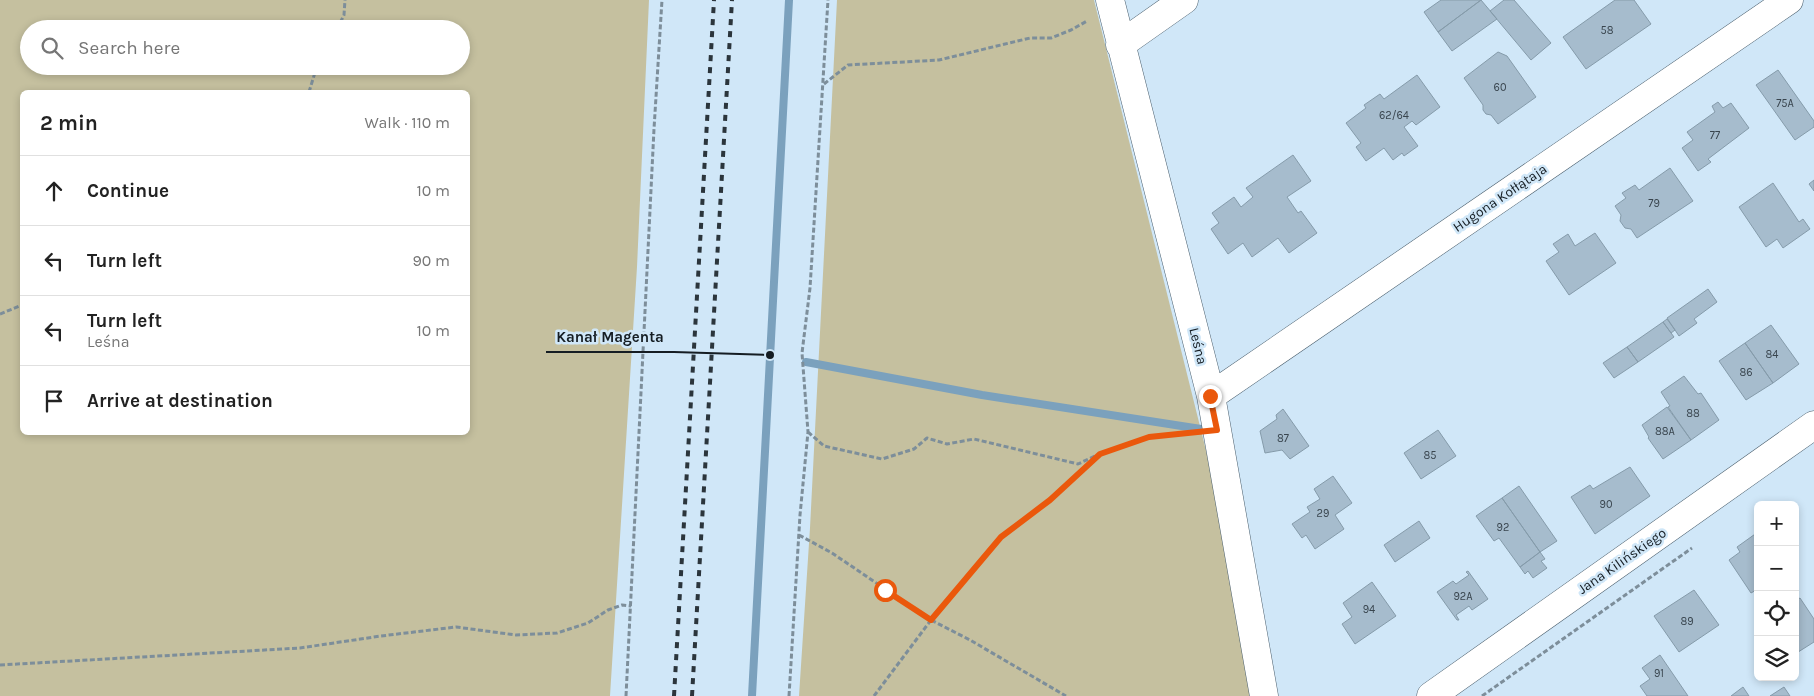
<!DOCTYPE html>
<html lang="en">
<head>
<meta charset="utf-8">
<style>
	:root { --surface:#fff; --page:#f2f2f2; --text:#222; --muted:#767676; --line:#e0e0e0 }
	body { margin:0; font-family:Karla,sans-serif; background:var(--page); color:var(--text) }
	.controls { position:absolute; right:15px; bottom:15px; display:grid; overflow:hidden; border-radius:8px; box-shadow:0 2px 8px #0003 }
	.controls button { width:45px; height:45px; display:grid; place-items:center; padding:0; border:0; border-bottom:1px solid var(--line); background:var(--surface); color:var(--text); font:25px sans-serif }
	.stop { position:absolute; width:15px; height:15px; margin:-11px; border:4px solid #ea580c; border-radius:50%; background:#fff }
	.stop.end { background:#ea580c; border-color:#fff; box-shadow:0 1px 5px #0008 }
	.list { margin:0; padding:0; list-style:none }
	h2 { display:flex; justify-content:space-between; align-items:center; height:65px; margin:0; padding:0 20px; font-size:21px }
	h2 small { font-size:16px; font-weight:400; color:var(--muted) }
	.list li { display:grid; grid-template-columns:32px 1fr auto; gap:15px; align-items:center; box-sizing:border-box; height:70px; padding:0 20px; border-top:1px solid var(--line) }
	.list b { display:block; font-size:19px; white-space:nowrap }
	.list p { margin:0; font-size:16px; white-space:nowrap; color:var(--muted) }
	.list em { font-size:16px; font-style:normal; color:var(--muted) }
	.icon { flex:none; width:28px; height:28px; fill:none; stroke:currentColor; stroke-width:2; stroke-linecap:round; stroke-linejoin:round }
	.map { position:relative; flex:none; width:1814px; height:696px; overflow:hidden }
	.search { position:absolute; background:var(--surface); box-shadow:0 2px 8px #0003; left:20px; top:20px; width:450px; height:55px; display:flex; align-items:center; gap:12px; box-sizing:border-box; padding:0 18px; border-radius:28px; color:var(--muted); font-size:19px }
	.panel { position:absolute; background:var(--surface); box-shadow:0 2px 8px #0003; left:20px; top:90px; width:450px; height:345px; border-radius:8px }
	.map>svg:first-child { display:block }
	.green { fill:#c5c09f; fill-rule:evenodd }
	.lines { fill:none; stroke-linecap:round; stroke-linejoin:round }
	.stream { stroke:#7ba1bd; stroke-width:8 }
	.building { fill:#a6bccd; stroke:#859baa }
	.street-casing { stroke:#4a5e6c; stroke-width:29 }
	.path { stroke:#7d8e9a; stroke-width:3; stroke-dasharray:5 2.5; stroke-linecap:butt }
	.street { stroke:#fff; stroke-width:28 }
	.rail { stroke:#2b353c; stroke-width:4; stroke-dasharray:6 6; stroke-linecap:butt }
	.route { stroke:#ea580c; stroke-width:6 }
	.labels { text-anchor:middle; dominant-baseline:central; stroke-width:5; stroke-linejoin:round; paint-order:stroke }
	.number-label { font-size:11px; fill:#39454e }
	.street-label { font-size:14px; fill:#151d23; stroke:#d0e7f8 }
	.leader { fill:none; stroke:#151d23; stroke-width:2 }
	.callout-dot { fill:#151d23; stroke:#d0e7f8; stroke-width:2 }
	.callout-label { font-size:15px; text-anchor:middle; font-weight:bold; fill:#151d23; stroke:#d0e7f8; stroke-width:5; stroke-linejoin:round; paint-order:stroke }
</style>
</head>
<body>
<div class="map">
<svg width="1814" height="696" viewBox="0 0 1814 696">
	<rect width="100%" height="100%" fill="#d0e7f8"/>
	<path class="green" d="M0 0H649L637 267 610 696H0ZM29 29H461V66H29ZM22 92H468V432H22Z
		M837 0H1094L1234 563 1252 696H799L810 528Z"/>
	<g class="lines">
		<path class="stream" d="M806 362 982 395 1201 429
			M752 696 789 0"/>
	</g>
	<path class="building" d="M1441 0H1481L1438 32 1424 12Z
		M1481 0 1497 19 1452 51 1438 32Z
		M1504 0H1514L1551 43 1531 60 1490 11Z
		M1615 0H1634L1651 24 1586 69 1563 37Z
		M1498 52 1507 56 1536 97 1498 124 1491 115 1486 114 1483 110V105L1464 78Z
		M1778 70 1814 121V127L1795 140 1756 85Z
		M1417 75 1440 107 1416 125 1412 121 1404 127 1418 146 1404 156 1402 153 1393 160 1384 148 1366 161 1356 147 1361 143 1346 123 1366 108 1364 105 1380 94 1384 99Z
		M1718 102 1723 108 1731 103 1749 128 1708 159 1711 162 1698 171 1682 148 1693 140 1687 132 1715 112 1712 106Z
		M1293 155 1311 181 1287 197 1298 213 1301 211 1317 233 1289 253 1278 238 1252 257 1243 243 1228 254 1211 229 1219 223 1212 213 1234 197 1241 207 1253 197 1246 188Z
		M1670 168 1693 201 1637 238 1631 229 1625 228 1620 221 1621 215 1615 206 1626 198 1622 193 1635 185 1639 190Z
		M1814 180V191L1809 184Z
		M1773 183 1799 222 1803 219 1810 229 1783 248 1777 239 1766 247 1739 207Z
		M1595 233 1616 263 1569 295 1546 261 1559 252 1553 244 1568 234 1575 246Z
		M1708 289 1717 302 1694 319 1697 323 1679 336 1667 318Z
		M1667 319 1675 330 1671 333 1663 322Z
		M1663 322 1674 337 1638 362 1627 347Z
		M1771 325 1799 364 1773 383 1745 343Z
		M1745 343 1773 383 1746 400 1719 361Z
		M1627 347 1638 362 1614 378 1603 363Z
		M1684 376 1698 394 1701 393 1719 420 1691 440 1668 407 1670 406 1661 392Z
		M1667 407 1691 440 1663 459 1648 438 1649 437 1642 425Z
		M1283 409 1309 446 1290 459 1282 450 1265 453 1260 431 1277 419 1276 415Z
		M1438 430 1456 456 1421 479 1404 453Z
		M1630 467 1650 496 1595 534 1571 497 1590 485 1593 489Z
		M1333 476 1352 503 1335 515 1344 529 1315 549 1306 535 1302 538 1292 524 1310 512 1307 507 1320 499 1314 489Z
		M1519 486 1557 541 1540 552 1502 498Z
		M1502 498 1540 552 1520 567 1499 538 1494 541 1476 516Z
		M1419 521 1430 538 1395 562 1384 545Z
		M1758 532V589L1751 593 1729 560 1740 552 1737 547Z
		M1540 552 1545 559 1541 561 1547 568 1533 578 1528 571 1525 574 1520 567Z
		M1468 571 1488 599 1472 610 1469 606 1456 615 1459 620H1457L1437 592 1453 581 1456 584 1469 575 1466 572Z
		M1372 582 1396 616 1355 644 1342 624 1352 617 1343 603Z
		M1694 590 1719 625 1679 652 1654 616Z
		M1800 598 1814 619V642L1795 654V601Z
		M1660 655 1688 696H1647L1640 686 1650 679 1642 668Z
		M1743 687 1749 696H1731Z
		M1784 687 1790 696H1770Z"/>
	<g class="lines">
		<g class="street-casing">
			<path id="street" d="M1110 0 1211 396 1264 696
				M1120 45 1184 0
				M1211 396 1789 0
				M1431 696 1814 425"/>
		</g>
		<path class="path" d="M337 29 344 15 345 0
			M824 84 848 65 939 60 1030 38H1051L1071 30 1087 21
			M309 92 317 66
			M0 314 22 305
			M808 432 824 446 882 459 914 449 927 438 947 444 974 439 1078 464 1097 455
			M799 535 832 553 931 620 970 640 1066 696
			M0 665 300 648 381 636 456 627 516 635 557 633 588 623 608 610 622 605 631 606
			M626 696 654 129 662 0
			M789 696 800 515 808 432 802 353 810 288 828 0
			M874 696 931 620 1001 537 1050 500 1100 454 1149 437 1191 433
			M1482 696 1692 548"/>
		<use href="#street" class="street"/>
		<path class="rail" d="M674 696 714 0
			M692 696 732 0"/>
	</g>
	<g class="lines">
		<path class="route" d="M885 590 931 620 1001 537 1050 500 1100 454 1149 437 1217 430 1210 396"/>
	</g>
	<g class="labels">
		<g class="number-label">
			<text x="1607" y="30">58</text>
			<text x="1500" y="87">60</text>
			<text x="1785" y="103">75A</text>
			<text x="1394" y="115">62/64</text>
			<text x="1715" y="135">77</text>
			<text x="1654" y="203">79</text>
			<text x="1772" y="354">84</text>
			<text x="1746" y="372">86</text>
			<text x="1693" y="413">88</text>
			<text x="1665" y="431">88A</text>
			<text x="1283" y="438">87</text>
			<text x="1430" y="455">85</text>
			<text x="1606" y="504">90</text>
			<text x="1323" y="513">29</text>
			<text x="1503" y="527">92</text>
			<text x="1463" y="596">92A</text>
			<text x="1369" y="609">94</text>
			<text x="1687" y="621">89</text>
			<text x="1659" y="673">91</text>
		</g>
		<g class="street-label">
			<text transform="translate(1500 198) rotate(-34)">Hugona Kołłątaja</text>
			<text transform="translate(1198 346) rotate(76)">Leśna</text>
			<text transform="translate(1622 561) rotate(-35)">Jana Kilińskiego</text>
		</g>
	</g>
	<path class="leader" d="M770 355L674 352H546"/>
	<circle class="callout-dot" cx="770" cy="355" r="5"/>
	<g class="callout-label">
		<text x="610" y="342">Kanał Magenta</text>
	</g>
</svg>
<div class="controls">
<button>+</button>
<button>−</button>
<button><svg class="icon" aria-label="locate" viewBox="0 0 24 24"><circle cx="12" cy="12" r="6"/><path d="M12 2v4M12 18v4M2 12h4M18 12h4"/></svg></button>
<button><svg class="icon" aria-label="layers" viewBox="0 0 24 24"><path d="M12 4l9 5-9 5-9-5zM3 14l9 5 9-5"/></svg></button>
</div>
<div class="stop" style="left:885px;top:590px"></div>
<div class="stop end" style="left:1210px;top:396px"></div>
<div class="search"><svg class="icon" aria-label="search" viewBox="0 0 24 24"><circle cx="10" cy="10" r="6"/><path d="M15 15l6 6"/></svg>Search here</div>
<section class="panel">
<h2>2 min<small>Walk · 110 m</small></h2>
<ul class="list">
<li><svg class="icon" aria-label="ahead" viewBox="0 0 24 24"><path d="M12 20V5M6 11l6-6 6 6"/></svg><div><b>Continue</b></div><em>10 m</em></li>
<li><svg class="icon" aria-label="left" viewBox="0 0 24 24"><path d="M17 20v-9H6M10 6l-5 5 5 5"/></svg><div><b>Turn left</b></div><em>90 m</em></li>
<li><svg class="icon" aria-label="left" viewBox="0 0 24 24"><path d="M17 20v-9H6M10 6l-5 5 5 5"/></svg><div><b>Turn left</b><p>Leśna</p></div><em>10 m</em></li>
<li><svg class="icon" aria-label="arrive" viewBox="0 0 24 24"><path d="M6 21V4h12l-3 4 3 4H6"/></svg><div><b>Arrive at destination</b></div></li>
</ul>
</section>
</div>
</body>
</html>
